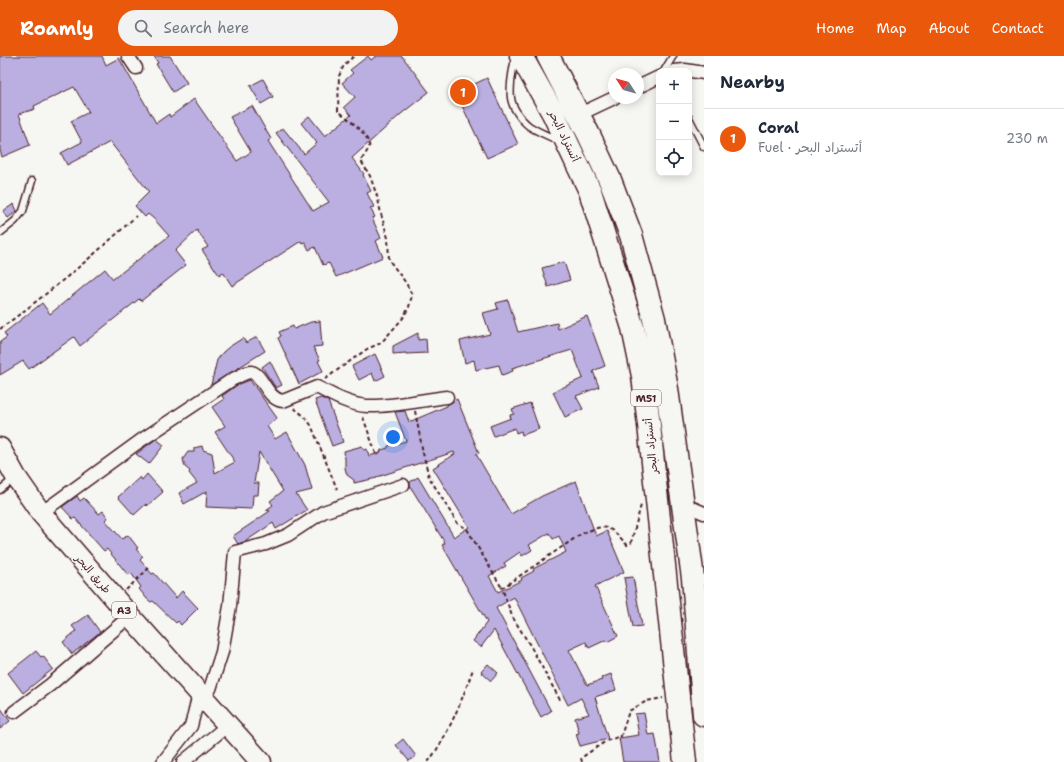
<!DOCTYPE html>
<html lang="en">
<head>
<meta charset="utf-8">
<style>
	:root { --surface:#fff; --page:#f2f2f3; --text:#1f2937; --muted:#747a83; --line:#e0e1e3; --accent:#ea580c }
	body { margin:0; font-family:"Shantell Sans","Playpen Sans Arabic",sans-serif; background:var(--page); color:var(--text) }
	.controls { position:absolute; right:12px; top:12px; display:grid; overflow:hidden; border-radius:8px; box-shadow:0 2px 10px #0003 }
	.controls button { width:36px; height:36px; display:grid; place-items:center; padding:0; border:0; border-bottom:1px solid var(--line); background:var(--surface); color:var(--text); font:20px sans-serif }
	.compass { position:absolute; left:608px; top:12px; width:36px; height:36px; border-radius:50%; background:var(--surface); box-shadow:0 2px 10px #0003; rotate:306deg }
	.you { position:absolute; left:393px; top:381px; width:14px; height:14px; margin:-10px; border:3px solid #fff; border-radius:50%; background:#1a73e8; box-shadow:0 0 0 6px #1a73e833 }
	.badge { display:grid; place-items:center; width:26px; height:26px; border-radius:50%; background:var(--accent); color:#fff; font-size:13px; font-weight:700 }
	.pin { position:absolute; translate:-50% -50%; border:2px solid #fff; box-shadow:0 1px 4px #0006 }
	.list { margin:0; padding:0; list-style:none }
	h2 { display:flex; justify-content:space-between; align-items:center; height:52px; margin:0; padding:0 16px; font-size:17px }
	h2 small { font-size:13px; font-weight:400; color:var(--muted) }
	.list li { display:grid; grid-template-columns:26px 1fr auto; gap:12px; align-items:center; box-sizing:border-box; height:60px; padding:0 16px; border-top:1px solid var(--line) }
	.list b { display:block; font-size:15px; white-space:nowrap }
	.list p { margin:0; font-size:13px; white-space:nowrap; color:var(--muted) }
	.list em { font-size:13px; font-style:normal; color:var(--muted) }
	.icon { flex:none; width:22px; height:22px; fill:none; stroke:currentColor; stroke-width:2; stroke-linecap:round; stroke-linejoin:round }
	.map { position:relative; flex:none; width:704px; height:706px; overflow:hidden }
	header { display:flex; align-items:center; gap:24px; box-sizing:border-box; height:56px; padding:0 20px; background:var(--accent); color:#fff }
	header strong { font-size:19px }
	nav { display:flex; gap:22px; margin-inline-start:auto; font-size:14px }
	.search { width:280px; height:36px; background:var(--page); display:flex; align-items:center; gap:10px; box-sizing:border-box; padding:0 14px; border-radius:22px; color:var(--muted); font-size:15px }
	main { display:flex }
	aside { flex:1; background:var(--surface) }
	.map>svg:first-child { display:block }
	.building { fill:#baafe0; stroke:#4a1f2b; fill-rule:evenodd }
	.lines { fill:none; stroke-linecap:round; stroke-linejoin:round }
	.service-casing { stroke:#4a1f2b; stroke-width:9 }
	.minor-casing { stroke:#4a1f2b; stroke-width:15 }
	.trunk-casing { stroke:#4a1f2b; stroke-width:23 }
	.motorway-casing { stroke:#4a1f2b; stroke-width:25 }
	.path { stroke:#4a1f2b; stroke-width:2; stroke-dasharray:4 3; stroke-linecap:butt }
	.service { stroke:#f6f6f2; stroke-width:6 }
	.minor { stroke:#f6f6f2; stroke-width:12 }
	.trunk { stroke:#f6f6f2; stroke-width:20 }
	.motorway { stroke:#f6f6f2; stroke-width:22 }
	.labels { text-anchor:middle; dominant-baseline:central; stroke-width:3; stroke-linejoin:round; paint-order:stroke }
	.shield { fill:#f6f6f2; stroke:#7e6067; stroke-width:1 }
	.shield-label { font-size:10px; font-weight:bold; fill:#4a1f2b }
	.street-label { font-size:11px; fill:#4a1f2b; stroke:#f6f6f2 }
</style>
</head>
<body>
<header>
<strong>Roamly</strong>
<div class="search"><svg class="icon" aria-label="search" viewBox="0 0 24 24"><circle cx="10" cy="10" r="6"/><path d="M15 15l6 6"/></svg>Search here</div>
<nav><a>Home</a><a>Map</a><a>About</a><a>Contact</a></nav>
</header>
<main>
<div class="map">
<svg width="704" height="706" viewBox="0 0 704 706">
	<rect width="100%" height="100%" fill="#f6f6f2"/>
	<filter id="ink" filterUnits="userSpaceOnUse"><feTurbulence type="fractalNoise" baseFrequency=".025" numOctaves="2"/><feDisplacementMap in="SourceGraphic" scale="8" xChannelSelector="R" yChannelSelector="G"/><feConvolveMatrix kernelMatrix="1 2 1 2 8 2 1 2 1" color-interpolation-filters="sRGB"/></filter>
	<g filter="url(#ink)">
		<path class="building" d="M0 0H102L106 9 119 2 156 67 169 58 170 61 194 43 237 105 251 96 230 61 252 50 271 83 268 85 313 155 329 146 276 77 283 72 304 98 317 87 301 67 309 60 325 80 351 59 344 51 355 41 342 27 353 17 350 14 368 0 371 4 376 0H402L429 36 401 58 352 102 364 118 363 119 371 135 367 137 374 151 370 152 375 161 372 162 381 182 376 185 383 201 336 221 329 207 323 209 315 191 309 194 305 186 302 187 301 185 232 230 223 216 219 219 202 194 208 191 197 174 175 195 186 209 141 245 139 243 80 290 74 281 29 313 23 305 0 319V286L7 281 4 277 42 247 50 258 105 213 113 223 169 180 154 163 148 158 145 161 135 150 149 136 110 86 67 109 61 97 82 86 71 65 89 56 74 31 34 50 35 53 19 58 30 89 2 101 0 94Z
			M154 0H170L187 27 173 36 156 8 158 7Z
			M487 22 518 88 487 102 456 37Z
			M263 23 273 41 261 48 250 30Z
			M14 148 17 155 8 162 3 155Z
			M564 206 570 224 548 231 542 212Z
			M508 244 518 276 557 267 558 273 587 260 605 310 593 315 599 331 576 340 583 353 565 361 553 336 583 322 572 294 512 312 513 315 502 319 499 309 476 314 474 304 465 307 460 285 490 278 483 257 498 253 496 247Z
			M320 265 322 290 313 291 320 304 318 305 323 315 299 328 278 282 281 280 279 276 293 270 294 273 311 266Z
			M418 277V284L426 283 427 297 406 298V297L393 298V290Z
			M257 281 265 295 211 329 217 304 223 296 229 291 243 282 246 287Z
			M375 298 385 320 375 325 372 317 359 324 352 310Z
			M270 305 282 329 276 332 262 311Z
			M250 324 277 362 267 370 275 383 287 376 305 409 312 434 296 438 307 454 276 473 273 467 246 485 238 488 233 480 270 455 266 454 273 449 270 445 283 435 259 396 254 427H259L258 439H253L252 453 206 451 207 435 184 448 179 437 197 427 189 417 190 415 185 411 183 403 188 396H194V392L202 390 203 394 212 397 215 417 235 406 215 376 225 370 212 351 224 343 222 340 237 329Z
			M321 342 328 345 343 386 332 390 315 344Z
			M457 343 479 397 476 398 511 458 542 440 576 425 596 480 607 475 624 516 595 530 618 580 607 586 606 584 589 592 586 586 569 594 587 629 602 624 601 622 611 618 616 634 595 641 608 683 580 690 576 678 579 677 575 662 589 658 581 642 568 649 514 541 496 552 551 655 541 661 494 574 481 591 473 585 487 566 442 489 445 487 410 430V426L418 421 454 481 469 471 433 412 455 398 454 396 377 421V422L354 427V424L347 419 345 412V403L344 395 362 390 364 394 367 393 369 400 380 397 381 394 388 392V390L406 385 395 356 405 355 409 366 447 350V349ZM549 477 553 483 559 480 566 496 533 513 534 515 521 522 522 524 498 536 489 520 506 510 504 507 520 496 522 500 532 494 529 489Z
			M530 347 539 373 522 379 521 375 516 377 515 372 494 380 490 370 511 362 510 359 514 358 512 353Z
			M156 383 164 389 149 408 136 398Z
			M147 418 163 436 147 450 146 448 134 459 118 441 140 421 142 424Z
			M77 440 80 445 84 442 99 458 103 455 108 462 105 464 122 483 128 479 138 492 136 493 143 501 140 504 152 518 154 517 176 542 182 535 198 552 181 569 178 565 176 567 153 545 151 546 147 543 139 533 141 531 131 517 128 519 107 493 104 495 75 462 73 463 62 451Z
			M633 521 642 570 633 571 624 522Z
			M88 559 100 576 72 598 63 586 76 575 72 570Z
			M36 595 41 601 43 600 53 613 23 637 8 617Z
			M488 608 498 617 491 625 481 616Z
			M0 651 10 665 0 673Z
			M644 657 648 679 655 678 660 706H623L619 682 639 679 635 658Z
			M403 683 416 700 409 705 396 689Z"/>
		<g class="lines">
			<g class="service-casing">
				<path id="service" d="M515 2C513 14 509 29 511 42 512 51 521 64 529 70 538 76 549 80 559 85
					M664 15 673 0
					M689 62 704 91
					M0 177 15 165 23 155 32 125
					M0 434 15 422"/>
			</g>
			<g class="minor-casing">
				<path id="minor" d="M128 0 136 12
					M674 15 685 14 704 17
					M638 31 659 21
					M578 59 614 42
					M683 448 704 457
					M41 457 140 385 233 323C238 321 245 316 251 316 262 317 267 344 283 345L317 331C332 339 350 349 367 350 393 351 421 344 447 341
					M14 656 50 629 130 560
					M163 706 191 670 199 638 210 633 222 596 230 550 235 496 266 488 288 479 323 456 403 429
					M183 706 228 669"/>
			</g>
			<g class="trunk-casing">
				<path id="trunk" d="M0 392 16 421 41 457 130 560 261 706"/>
			</g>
			<g class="motorway-casing">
				<path id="motorway" d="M521 0 553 57 590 135 633 272 643 320 649 369 685 706
					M548 0 589 79 610 124 631 179 654 263 667 333 693 522 704 659"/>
			</g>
			<path class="path" d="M0 273C47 238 93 201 136 160
				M325 323 367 293 381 287 403 262 409 251 412 239 406 227 389 204 388 182 381 158 378 143 370 120 361 105C363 101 368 95 369 91 372 82 346 60 338 55L339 20 344 9 354 0
				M294 352 304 360 311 369 337 433
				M415 355 423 397 429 421 457 467 467 473 502 532
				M363 361 376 398
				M126 534 149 512
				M560 644 531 591 512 560 502 532 581 478C606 467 609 469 627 489L631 487 641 449
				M428 706C447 682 463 642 473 613
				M582 706 581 702 606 685 621 680 629 655 647 645 663 642"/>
			<use href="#service" class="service"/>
			<use href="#minor" class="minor"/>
			<use href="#trunk" class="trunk"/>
			<use href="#motorway" class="motorway"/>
		</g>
	</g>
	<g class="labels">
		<g class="shield">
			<rect x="631" y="334" width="30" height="16" rx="3"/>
			<rect x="112" y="546" width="24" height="16" rx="3"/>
		</g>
		<g class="shield-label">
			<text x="646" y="342">M51</text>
			<text x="124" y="554">A3</text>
		</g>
		<g class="street-label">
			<text transform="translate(564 80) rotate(64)">أتستراد البحر</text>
			<text transform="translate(651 390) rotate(-96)">أتستراد البحر</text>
			<text transform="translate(93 518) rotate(49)">طريق البحر</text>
		</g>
	</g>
</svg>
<div class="controls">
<button>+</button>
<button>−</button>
<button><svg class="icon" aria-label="locate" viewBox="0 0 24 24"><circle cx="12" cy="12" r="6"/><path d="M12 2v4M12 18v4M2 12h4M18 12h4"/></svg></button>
</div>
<svg class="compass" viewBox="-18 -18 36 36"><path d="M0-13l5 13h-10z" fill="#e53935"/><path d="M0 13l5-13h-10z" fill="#747a83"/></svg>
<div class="you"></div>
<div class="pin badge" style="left:463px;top:36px">1</div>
</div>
<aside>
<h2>Nearby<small></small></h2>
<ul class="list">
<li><span class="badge">1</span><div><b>Coral</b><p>Fuel · أتستراد البحر</p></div><em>230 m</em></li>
</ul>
</aside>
</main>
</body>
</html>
